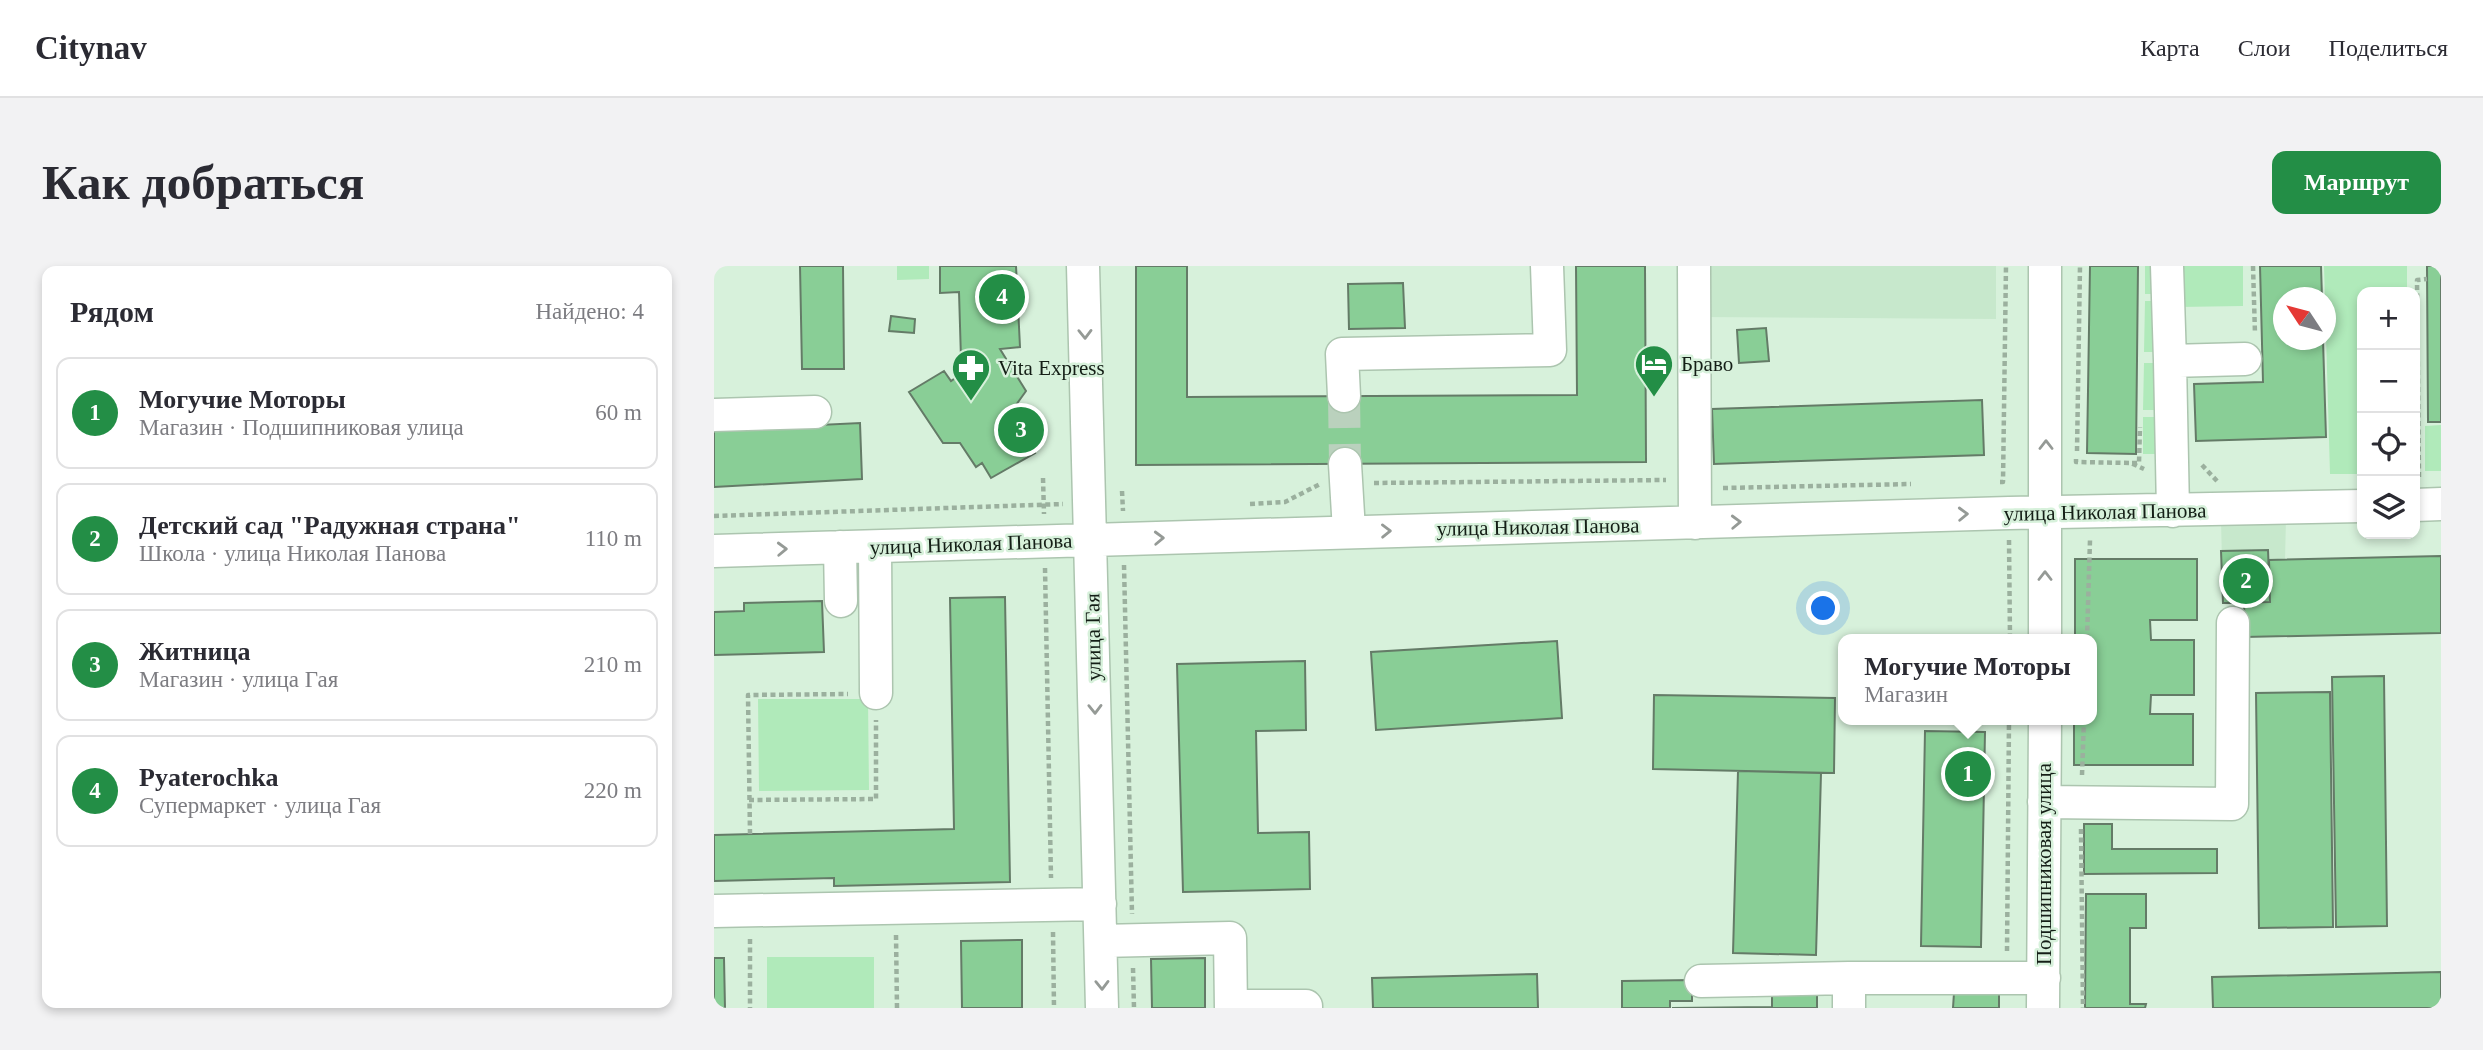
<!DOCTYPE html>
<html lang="ru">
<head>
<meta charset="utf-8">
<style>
	:root { --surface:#fff; --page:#f2f2f3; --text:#2b2b33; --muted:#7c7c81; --line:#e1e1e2; --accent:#238e46 }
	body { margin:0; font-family:"Times New Roman",serif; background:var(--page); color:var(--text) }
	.controls { position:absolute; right:21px; top:21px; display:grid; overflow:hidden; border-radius:14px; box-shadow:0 4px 10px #0003 }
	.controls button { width:63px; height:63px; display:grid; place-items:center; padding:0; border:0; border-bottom:2px solid var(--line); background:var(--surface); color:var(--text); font:35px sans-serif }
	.compass { position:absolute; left:1559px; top:21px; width:63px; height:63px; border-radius:50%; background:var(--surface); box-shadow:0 4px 10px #0003; rotate:306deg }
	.you { position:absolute; left:1110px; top:343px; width:24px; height:24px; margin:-18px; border:5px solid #fff; border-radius:50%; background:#1a73e8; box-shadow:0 0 0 10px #1a73e833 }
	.badge { display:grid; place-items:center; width:46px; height:46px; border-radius:50%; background:var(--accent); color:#fff; font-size:23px; font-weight:700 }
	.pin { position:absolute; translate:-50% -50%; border:4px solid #fff; box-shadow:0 2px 7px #0006 }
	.popup { position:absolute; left:1124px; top:368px; width:259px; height:91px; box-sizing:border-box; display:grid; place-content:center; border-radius:14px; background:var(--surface); filter:drop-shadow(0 2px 5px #0005); font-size:23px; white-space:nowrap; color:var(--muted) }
	.popup b { font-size:26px; color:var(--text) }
	.popup::after { content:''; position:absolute; left:50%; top:100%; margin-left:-14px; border:14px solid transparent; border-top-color:var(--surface) }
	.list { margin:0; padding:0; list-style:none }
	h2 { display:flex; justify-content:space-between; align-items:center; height:91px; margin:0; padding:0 28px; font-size:30px }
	h2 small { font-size:23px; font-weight:400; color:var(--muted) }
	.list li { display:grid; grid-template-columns:46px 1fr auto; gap:21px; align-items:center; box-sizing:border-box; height:112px; margin:0 14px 14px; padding:0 14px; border:2px solid var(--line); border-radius:14px }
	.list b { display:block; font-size:26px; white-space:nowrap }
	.list p { margin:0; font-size:23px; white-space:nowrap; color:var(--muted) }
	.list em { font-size:23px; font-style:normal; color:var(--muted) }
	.icon { flex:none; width:38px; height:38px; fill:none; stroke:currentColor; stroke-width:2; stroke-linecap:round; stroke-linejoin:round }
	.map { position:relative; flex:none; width:1727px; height:742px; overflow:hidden; border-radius:14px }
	header { display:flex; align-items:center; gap:42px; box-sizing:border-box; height:98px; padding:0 35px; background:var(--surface); border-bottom:2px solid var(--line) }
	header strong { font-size:33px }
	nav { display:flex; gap:38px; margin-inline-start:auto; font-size:24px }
	.intro { display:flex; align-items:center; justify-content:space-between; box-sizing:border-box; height:168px; padding:0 42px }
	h1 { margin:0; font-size:49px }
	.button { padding:18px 32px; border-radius:14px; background:var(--accent); color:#fff; font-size:24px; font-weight:700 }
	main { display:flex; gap:42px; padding:0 42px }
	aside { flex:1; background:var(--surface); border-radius:14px; box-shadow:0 4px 10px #0003 }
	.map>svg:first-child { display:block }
	.built { fill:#c7e8cc }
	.green { fill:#b0eaba }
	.building { fill:#89ce96; stroke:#647b67; stroke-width:2 }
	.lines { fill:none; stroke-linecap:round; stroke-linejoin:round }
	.minor-tunnel { stroke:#bad1bd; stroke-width:32; stroke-dasharray:32 16; stroke-linecap:butt }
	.minor-casing { stroke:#acc5af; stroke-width:35 }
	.path { stroke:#9bb09e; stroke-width:4.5; stroke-dasharray:5 3.5; stroke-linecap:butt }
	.minor { stroke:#fff; stroke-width:32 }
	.oneway { stroke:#959a96 }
	.labels { text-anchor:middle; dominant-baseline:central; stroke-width:5; stroke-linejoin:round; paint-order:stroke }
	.poi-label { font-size:21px; fill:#141e16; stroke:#d7f1db; text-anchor:start }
	.street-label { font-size:21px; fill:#141e16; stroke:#d7f1db }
</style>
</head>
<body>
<header>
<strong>Citynav</strong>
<nav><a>Карта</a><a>Слои</a><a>Поделиться</a></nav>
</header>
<div class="intro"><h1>Как добраться</h1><a class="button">Маршрут</a></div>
<main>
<aside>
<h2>Рядом<small>Найдено: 4</small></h2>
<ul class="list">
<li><span class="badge">1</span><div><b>Могучие Моторы</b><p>Магазин · Подшипниковая улица</p></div><em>60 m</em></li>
<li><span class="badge">2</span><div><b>Детский сад &quot;Радужная страна&quot;</b><p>Школа · улица Николая Панова</p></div><em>110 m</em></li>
<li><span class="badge">3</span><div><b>Житница</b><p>Магазин · улица Гая</p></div><em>210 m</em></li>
<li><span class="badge">4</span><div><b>Pyaterochka</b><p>Супермаркет · улица Гая</p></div><em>220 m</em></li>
</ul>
</aside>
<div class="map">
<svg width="1727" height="742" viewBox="0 0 1727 742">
	<rect width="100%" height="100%" fill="#d7f1db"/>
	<path class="built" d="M988 0H1282V53L987 51Z
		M1572 253 1571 294H1555L1556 336 1509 337 1507 254Z"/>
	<path class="green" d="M183 0H215V13L183 14Z
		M1431 0H1449L1450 28H1431Z
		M1465 0H1529V40L1465 41Z
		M1610 0H1693V26H1648V208H1616Z
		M1431 35H1450V86H1430Z
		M1430 97H1450L1451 144H1429Z
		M1429 151H1451V188H1429Z
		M1727 159V205H1711V160Z
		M44 433H154L155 524 45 525Z
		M53 691H160V742H53Z"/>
	<path class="building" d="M86 0H129L130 103H88Z
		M226 0H302L306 81 286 83 312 125 302 139 319 166 312 171 321 187 277 212 268 197 262 201 246 177H229L195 126 230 105 237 115 254 103 247 93 245 26 226 27Z
		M422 0H473V131L863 129 862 0H931L932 196 422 199Z
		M1376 0H1424L1422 188 1373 187Z
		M1546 0H1607L1608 32H1570V74H1609L1612 171 1482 175 1480 118 1549 116Z
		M1713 0H1727V156H1714Z
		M689 17 691 62 635 63 634 18Z
		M177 50 201 53 200 67 175 65Z
		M1052 62 1055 95 1025 97 1023 64Z
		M1268 134 1270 189 1000 198 998 143Z
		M146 157 148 213 0 221V164Z
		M1554 284 1556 336 1509 337 1507 285Z
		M1727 290V367L1531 371 1530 337 1556 336 1555 294Z
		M1361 293H1483V354H1436L1437 374H1480V429H1437L1436 448H1479V499H1360V454H1378V373H1361Z
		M291 331 296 616 120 620V612L0 615V569L240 563 236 332Z
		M108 335 110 386 0 389V346L30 345V337Z
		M843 375 848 452 662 464 657 386Z
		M591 395 592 464 542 465 544 567 595 566 596 623 469 626 463 398Z
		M1670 410 1673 660 1622 661 1618 411Z
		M1616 426 1619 661 1545 662 1542 427Z
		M940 429 1121 432 1120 507 939 503Z
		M1211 465 1271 466 1267 681 1207 680Z
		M1024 505 1107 507 1102 689 1019 687Z
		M1370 558H1398V583H1503V607L1370 608Z
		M1372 628H1432V662H1416V738H1432L1431 742H1371Z
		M308 674V742H248L247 675Z
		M0 692H10L11 742H0Z
		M491 692V742H438L437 693Z
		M1727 706V742H1499L1498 711Z
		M823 708 824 742H659L658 712Z
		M978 714V735H956V742H908V715Z
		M1103 716V742H958L1058 741V717Z
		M1240 727 1285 728V742H1239Z"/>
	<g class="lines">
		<path class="minor-tunnel" d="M630 130 631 198"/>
		<g class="minor-casing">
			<path id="minor" d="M369 0 388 742
				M980 0 981 257
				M1453 0 1456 95
				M630 130 628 88 836 84 833 0
				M0 149 101 146
				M631 198 635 265
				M1701 239 1727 238
				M1459 245 1456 95 1531 93
				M126 281 127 335
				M161 281 162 427
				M0 285 1295 247 1648 240
				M1331 373V0
				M1330 536 1518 538 1519 357
				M0 645 386 638
				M387 675 516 672 517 742
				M987 715 1135 712
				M517 740H592V742
				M1135 742V712H1330
				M1329 742 1331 454"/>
		</g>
		<path class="path" d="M1539 0 1541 68
			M1363 185 1366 0
			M1362 193V196L1417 197 1430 203
			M1418 197H1425L1426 161
			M1488 199 1503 215
			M1705 211 1703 14 1713 13
			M329 212 330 248
			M1286 216H1289L1292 0
			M660 217 952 214
			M1009 222 1197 218
			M408 225 409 245
			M536 238 571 236 606 218
			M0 250 349 238
			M1295 274 1296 373
			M410 299 418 648
			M331 302 337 612
			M1373 373 1376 274
			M1368 509 1370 454
			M35 534 162 533V454
			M1367 563 1369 742
			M36 568 34 429 134 428
			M339 666 340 742
			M182 669 183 742
			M36 673V742
			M1293 685 1295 454
			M419 702 420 742"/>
		<use href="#minor" class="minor"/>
	</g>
	<defs><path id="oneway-chevron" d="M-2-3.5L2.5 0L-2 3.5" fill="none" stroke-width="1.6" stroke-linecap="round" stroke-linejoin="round" transform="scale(1.75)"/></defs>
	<g class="oneway">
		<use href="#oneway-chevron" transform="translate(371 68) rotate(89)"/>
		<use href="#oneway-chevron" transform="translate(1332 179) rotate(-90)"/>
		<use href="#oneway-chevron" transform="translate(1249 248) rotate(-2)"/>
		<use href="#oneway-chevron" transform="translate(1022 256) rotate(-2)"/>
		<use href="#oneway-chevron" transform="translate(672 265) rotate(-1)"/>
		<use href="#oneway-chevron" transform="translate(445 272) rotate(-2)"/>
		<use href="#oneway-chevron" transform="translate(68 283) rotate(-2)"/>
		<use href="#oneway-chevron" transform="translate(1331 310) rotate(-90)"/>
		<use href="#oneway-chevron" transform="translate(381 443) rotate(89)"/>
		<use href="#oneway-chevron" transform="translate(388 719) rotate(89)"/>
	</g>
	<defs>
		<g id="hotel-pin" transform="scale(2.0125)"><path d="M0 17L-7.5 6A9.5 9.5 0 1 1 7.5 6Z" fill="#238e46" stroke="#d7f1db"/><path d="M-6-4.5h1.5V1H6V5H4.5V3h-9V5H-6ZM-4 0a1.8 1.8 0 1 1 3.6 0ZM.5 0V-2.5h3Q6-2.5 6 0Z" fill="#fff"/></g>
		<g id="pharmacy-pin" transform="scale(2.0125)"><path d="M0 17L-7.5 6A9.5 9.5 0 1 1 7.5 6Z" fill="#238e46" stroke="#d7f1db"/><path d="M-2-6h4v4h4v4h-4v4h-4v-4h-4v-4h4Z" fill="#fff"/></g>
	</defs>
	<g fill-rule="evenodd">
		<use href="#hotel-pin" x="940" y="98"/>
		<use href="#pharmacy-pin" x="257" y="102"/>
	</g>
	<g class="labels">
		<g class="poi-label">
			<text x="967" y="98">Браво</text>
			<text x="284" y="102">Vita Express</text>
		</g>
		<g class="street-label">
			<text transform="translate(1391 246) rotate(-1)">улица Николая Панова</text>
			<text transform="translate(824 261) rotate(-1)">улица Николая Панова</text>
			<text transform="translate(257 278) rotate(-2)">улица Николая Панова</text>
			<text transform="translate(379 371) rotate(-91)">улица Гая</text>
			<text transform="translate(1330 598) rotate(-90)">Подшипниковая улица</text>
		</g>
	</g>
</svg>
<div class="controls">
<button>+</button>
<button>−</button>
<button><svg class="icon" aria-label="locate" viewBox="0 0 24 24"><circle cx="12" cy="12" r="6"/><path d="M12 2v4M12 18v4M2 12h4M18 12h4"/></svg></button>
<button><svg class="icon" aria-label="layers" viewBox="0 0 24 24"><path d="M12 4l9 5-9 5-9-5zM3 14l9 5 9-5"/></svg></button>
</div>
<svg class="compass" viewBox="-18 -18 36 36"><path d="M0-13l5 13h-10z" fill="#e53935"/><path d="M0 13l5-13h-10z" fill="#7c7c81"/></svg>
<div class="you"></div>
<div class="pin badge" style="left:1254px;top:508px">1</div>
<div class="popup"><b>Могучие Моторы</b>Магазин</div>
<div class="pin badge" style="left:1532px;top:315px">2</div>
<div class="pin badge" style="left:307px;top:164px">3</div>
<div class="pin badge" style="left:288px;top:31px">4</div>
</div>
</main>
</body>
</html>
